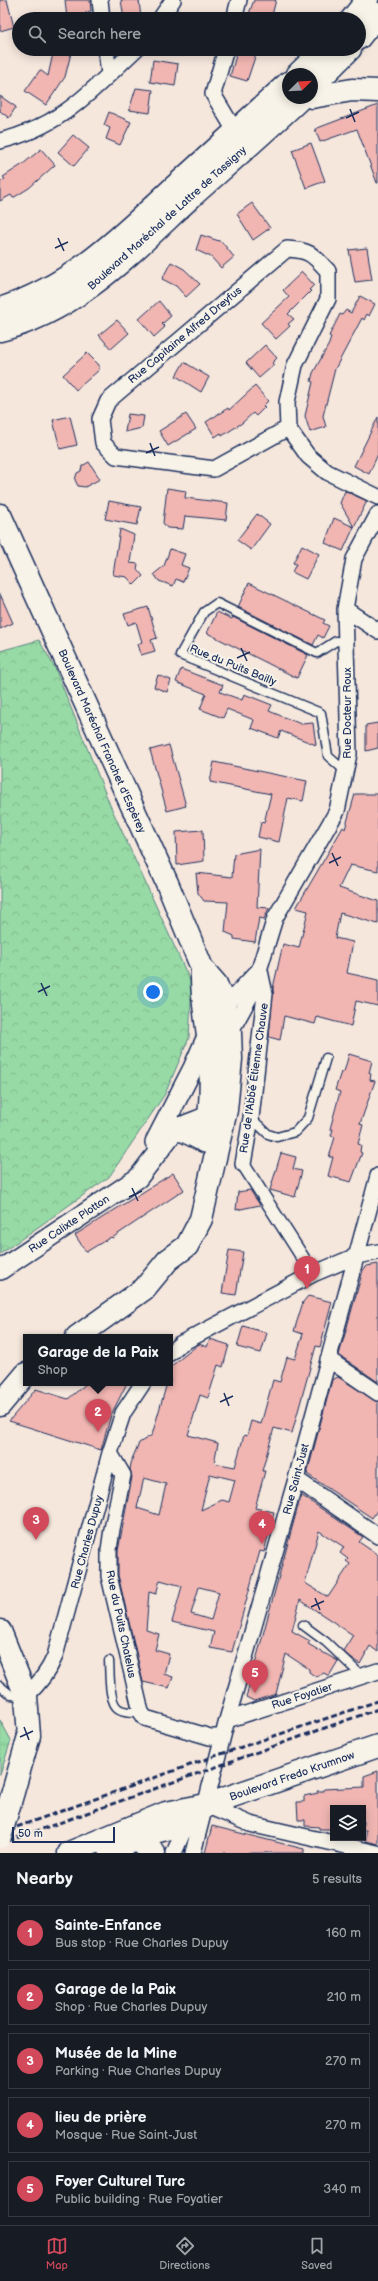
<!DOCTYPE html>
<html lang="en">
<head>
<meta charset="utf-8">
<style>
	:root { --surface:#171b24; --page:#242831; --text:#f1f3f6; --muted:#9ea1a6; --line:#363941; --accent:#d1495b }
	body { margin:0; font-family:"Balsamiq Sans",sans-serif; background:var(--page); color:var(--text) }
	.controls { position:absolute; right:12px; bottom:12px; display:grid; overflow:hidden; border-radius:0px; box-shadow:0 2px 10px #0003 }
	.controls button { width:36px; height:36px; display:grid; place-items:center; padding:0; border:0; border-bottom:1px solid var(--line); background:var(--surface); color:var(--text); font:20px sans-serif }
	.compass { position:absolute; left:282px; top:68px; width:36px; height:36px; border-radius:50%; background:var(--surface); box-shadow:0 2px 10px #0003; rotate:66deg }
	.scale { position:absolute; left:12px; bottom:10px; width:103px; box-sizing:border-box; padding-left:4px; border:2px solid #1b2f5e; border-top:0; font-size:11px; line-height:14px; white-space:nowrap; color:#1b2f5e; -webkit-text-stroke:3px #f7f3e8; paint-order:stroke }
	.you { position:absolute; left:153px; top:992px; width:14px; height:14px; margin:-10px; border:3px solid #fff; border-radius:50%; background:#1a73e8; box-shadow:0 0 0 6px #1a73e833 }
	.badge { display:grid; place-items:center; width:26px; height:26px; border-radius:50%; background:var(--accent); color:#fff; font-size:13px; font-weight:700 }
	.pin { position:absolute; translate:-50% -33px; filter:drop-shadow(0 1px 2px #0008) }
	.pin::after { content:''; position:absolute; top:21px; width:14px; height:12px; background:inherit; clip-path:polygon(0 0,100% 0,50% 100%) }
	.popup { position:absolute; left:23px; top:1334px; width:150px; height:52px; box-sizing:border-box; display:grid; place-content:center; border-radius:0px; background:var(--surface); filter:drop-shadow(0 1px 3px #0005); font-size:13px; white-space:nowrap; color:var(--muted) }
	.popup b { font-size:15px; color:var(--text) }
	.popup::after { content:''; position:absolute; left:50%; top:100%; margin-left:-8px; border:8px solid transparent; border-top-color:var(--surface) }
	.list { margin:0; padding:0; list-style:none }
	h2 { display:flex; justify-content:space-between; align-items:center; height:52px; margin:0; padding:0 16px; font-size:17px }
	h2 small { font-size:13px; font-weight:400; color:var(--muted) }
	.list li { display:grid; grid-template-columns:26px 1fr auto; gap:12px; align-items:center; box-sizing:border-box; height:56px; margin:0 8px 8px; padding:0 8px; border:1px solid var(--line); border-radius:0px }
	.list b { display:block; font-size:15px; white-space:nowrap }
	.list p { margin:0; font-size:13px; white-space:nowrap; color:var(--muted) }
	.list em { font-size:13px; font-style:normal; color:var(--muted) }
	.icon { flex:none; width:22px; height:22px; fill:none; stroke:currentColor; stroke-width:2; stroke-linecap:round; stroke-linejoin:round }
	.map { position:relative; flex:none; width:378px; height:1853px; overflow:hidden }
	.search { position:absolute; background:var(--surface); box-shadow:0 2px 10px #0003; left:12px; right:12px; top:12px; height:44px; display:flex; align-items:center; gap:10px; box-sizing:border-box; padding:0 14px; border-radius:22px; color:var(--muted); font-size:15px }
	.sheet { height:372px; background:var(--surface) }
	nav { display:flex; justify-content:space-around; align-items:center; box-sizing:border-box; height:56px; border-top:1px solid var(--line); background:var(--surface); font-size:11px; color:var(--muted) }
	nav a { display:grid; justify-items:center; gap:2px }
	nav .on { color:var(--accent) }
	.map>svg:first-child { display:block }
	.forest { fill:url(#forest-crowns); stroke:#598482 }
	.park { fill:url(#park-tufts); stroke:#598482 }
	.building { fill:#f1b6b2; stroke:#1b2f5e; fill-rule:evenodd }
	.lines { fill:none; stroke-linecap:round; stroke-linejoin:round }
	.service-casing { stroke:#1b2f5e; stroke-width:11 }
	.pedestrian-casing { stroke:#1b2f5e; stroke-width:15 }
	.minor-casing { stroke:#1b2f5e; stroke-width:18 }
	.tertiary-casing { stroke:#1b2f5e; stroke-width:22 }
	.secondary-casing { stroke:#1b2f5e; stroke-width:25 }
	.service { stroke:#f7f3e8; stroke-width:8 }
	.pedestrian { stroke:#f7f3e8; stroke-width:12 }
	.minor { stroke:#f7f3e8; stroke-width:15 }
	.tertiary { stroke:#f7f3e8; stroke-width:19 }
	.secondary { stroke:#f7f3e8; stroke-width:22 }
	.rail { stroke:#1b2f5e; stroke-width:3; stroke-dasharray:6 3; stroke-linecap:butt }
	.secondary-bridge-casing { stroke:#1b2f5e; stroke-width:25; stroke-linecap:butt }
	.secondary-bridge { stroke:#f7f3e8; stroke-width:22 }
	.ticks { fill:none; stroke:#1b2f5e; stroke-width:1.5 }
	.labels { text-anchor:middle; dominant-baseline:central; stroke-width:4; stroke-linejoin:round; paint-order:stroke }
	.street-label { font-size:11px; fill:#1b2f5e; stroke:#f7f3e8 }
</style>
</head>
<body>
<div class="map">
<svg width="378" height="1853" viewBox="0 0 378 1853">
	<defs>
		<pattern id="forest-crowns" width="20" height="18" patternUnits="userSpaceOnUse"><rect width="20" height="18" fill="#97daa5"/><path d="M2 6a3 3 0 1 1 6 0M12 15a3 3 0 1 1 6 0" fill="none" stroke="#82bb90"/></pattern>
		<pattern id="park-tufts" width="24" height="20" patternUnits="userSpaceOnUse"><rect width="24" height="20" fill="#97daa5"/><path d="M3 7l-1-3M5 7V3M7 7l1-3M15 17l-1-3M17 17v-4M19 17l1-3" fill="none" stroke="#82bb90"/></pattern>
	</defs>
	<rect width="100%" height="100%" fill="#f6e7dd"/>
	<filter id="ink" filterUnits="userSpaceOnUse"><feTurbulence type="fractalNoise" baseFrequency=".025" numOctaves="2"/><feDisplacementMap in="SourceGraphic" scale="8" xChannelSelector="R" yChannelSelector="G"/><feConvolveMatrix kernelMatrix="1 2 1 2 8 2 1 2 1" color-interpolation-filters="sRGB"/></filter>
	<g filter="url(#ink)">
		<path class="forest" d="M39 640 55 668 110 805 192 985 189 1038 165 1094 109 1177 0 1254V651Z"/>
		<path class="park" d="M0 1720 11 1740 0 1775Z"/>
		<path class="building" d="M0 0H7L14 27 0 31Z
			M65 0H90L91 11 86 12 87 19H67Z
			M121 0H139L141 19H124Z
			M254 0H276L271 19H247Z
			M54 49 71 53 65 77 46 105 25 91 40 70 48 76Z
			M238 49 256 54 247 81 230 76Z
			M153 60 178 64 175 86 150 82Z
			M136 88 153 90 150 113 129 110Z
			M0 96 16 107 9 118 0 111Z
			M378 105V183H377L357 129 320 142 315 129Z
			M109 112 131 122 120 145 106 139 110 128 104 125Z
			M73 135 89 148 74 166 58 152Z
			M311 143 325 181 306 188 292 150Z
			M41 149 55 165 29 188 13 198 11 195 0 201V182L5 179 3 177 23 164Z
			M252 203 270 228 253 240 237 214Z
			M201 235 222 242 234 257 221 268 211 257 196 250Z
			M367 248 372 280 355 282 349 250Z
			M171 262 184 269 200 284 186 297 176 286 162 279Z
			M302 272 314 285 309 290 311 291 288 314 294 319 288 324 290 326 276 339 261 323 289 297 283 290Z
			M360 296 375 304 369 316 367 314 364 320 362 318 335 369 323 416 326 427 310 432 305 416 313 382 311 381 313 373 329 344 331 337 329 336 340 314 342 315 346 310 351 313Z
			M159 301 171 316 162 324 165 327 154 337 139 319Z
			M117 320 129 333 111 349 99 335Z
			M265 345 277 358 272 363 274 365 259 378 246 363Z
			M87 353 99 365V370L76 390 63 375Z
			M184 362 209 377 201 392 176 376Z
			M255 386 268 401 263 406 265 407 256 416 253 413 242 423 222 436 221 433 215 437 206 422 228 408 229 410Z
			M128 414 144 416 142 428 125 432Z
			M186 414 196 429 168 446 159 431Z
			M70 416 77 445 60 449 53 420Z
			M378 417V454L369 474 354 466Z
			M89 462 100 479 85 487 78 486 75 480 77 473 81 471 82 466Z
			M167 488 186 491 185 498 228 503 226 520 185 516 183 529 167 528 163 523Z
			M345 491 367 501 354 527 340 503Z
			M109 501 141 507 137 525 105 519Z
			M257 514 270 524 251 550 237 540Z
			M334 518 354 527 343 551 325 543Z
			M120 529 134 535 130 563 138 564 137 569 143 576 134 585 127 577 113 575Z
			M302 545 319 554 306 579 292 572 296 564 293 563Z
			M170 549 185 554 181 565 189 568 183 582 176 579 173 586 159 581 154 574 164 566Z
			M249 583 325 620 323 623 329 626 323 638 318 635 313 645 238 607Z
			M0 594 13 623 0 629Z
			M148 607 157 638 151 640 155 651 141 655 138 644 142 642 136 622 128 625 124 614Z
			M217 612 232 619 233 617 308 655 297 678 207 633Z
			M181 669 223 685 220 692 242 700 244 694 272 705 269 711 301 724 313 723 316 745 281 731 278 738 251 728 254 720 227 709 223 718 200 709 206 694 176 682Z
			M158 675 171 680 167 692 154 687Z
			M378 723V748L366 751V725Z
			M169 745 186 806 167 811 150 750Z
			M214 762 307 781 303 801 288 798 279 842 258 837 261 822 264 823 271 794 210 782Z
			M355 794H378V871L350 865 339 888 378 901V924L340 913 335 938 353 942 347 973 378 980V1006L356 1001 351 1026 317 1017 315 1024 284 1016 280 1040 269 1037 273 988 283 944 299 948 308 911 296 908 343 827 345 829Z
			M203 830 204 861 177 865 176 832Z
			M260 849 257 907 269 908 264 919 259 918 255 942 234 939V936L225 932 228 902 204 901 198 893 196 873 232 877 234 854Z
			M349 1054 372 1061 369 1073 371 1074 370 1080 375 1081 360 1124 363 1125 358 1144 361 1145 360 1152 362 1153 351 1182 328 1176 333 1157H329L335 1137 331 1136 333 1129H330L340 1092 335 1090 341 1072H344Z
			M281 1153 296 1157 293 1169 302 1171 295 1197 270 1190Z
			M173 1173 184 1190 112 1238 111 1237 86 1252 75 1235Z
			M250 1190 260 1205 236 1210 238 1192Z
			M229 1250 243 1252 236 1295 222 1293Z
			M378 1264V1382L339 1355 363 1270 367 1266Z
			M308 1296 332 1302 320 1347 316 1346 292 1433 274 1428 262 1471H265L255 1508 274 1512 264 1552 260 1551 232 1652 210 1648 214 1632 172 1622 182 1586 160 1580 156 1594 149 1592 146 1630 159 1634 155 1650 169 1654 164 1674 173 1677 169 1688 143 1682 118 1575V1551L132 1477 130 1469 132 1459 139 1443 152 1435 167 1383H170V1367L199 1344 207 1347 210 1339 229 1345 223 1367 218 1365 208 1398 200 1395 188 1435 218 1443 214 1463 235 1467 244 1435 247 1436 251 1421 261 1424 273 1380 280 1382 287 1357 295 1359 303 1334 294 1331 303 1302ZM210 1474 235 1480 229 1502 222 1500 201 1510ZM144 1478 166 1484 159 1515 137 1508ZM199 1587 219 1592 211 1620 191 1614Z
			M243 1326 267 1333 261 1353 237 1347Z
			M338 1377 378 1402V1509L372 1518 307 1474 332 1380Z
			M87 1383H127L111 1415 101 1450 9 1421 36 1389 68 1399Z
			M301 1495 363 1537 359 1542 378 1555V1652L370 1646 360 1664 352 1659 343 1651 353 1635 300 1600 292 1631 310 1641 308 1644 338 1661 329 1676 324 1673 316 1677 309 1672V1669L286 1654 276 1694 254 1701 246 1697ZM319 1531 344 1547 340 1553 348 1559 346 1561 350 1564 328 1597 305 1583Z
			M378 1771V1844L366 1841V1830H363V1808H333V1829H319V1827L305 1826V1820H298L297 1802H304V1796L318 1793 317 1791H324V1789L364 1787V1776Z
			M212 1826 304 1849V1853H205Z"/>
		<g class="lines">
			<g class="service-casing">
				<path id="service" d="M345 771 328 756 321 713 180 655 204 612 217 603 317 653 336 641 346 642
					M251 1118 268 1134 277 1137 295 1132 308 1118 326 1058
					M303 1625 326 1642 362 1676
					M109 1661C110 1672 108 1703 119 1709 125 1713 135 1712 141 1712
					M0 1686 11 1695 25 1696"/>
			</g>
			<g class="pedestrian-casing">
				<path id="pedestrian" d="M243 1164 303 1258"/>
			</g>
			<g class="minor-casing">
				<path id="minor" d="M100 0 102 19
					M160 19 173 0
					M234 19 239 0
					M106 49 109 74
					M226 49 213 94 235 131
					M0 141C61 127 92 90 136 49
					M288 428 214 469 116 456 103 443 100 419 108 401 287 249C310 250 313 255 328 271V299L295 365 287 402 288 428 308 456 327 472 378 497
					M345 609 378 631
					M220 1011 257 972
					M230 1033 252 993 275 918 337 811 349 754 345 609 354 559 378 514
					M243 1164 251 1118 265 994 260 971
					M170 1353 180 1344 313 1274 356 1256 378 1252
					M328 1359 378 1393
					M110 1453 123 1475 112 1529 109 1550V1576L141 1712 145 1718 210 1737H222
					M296 1479 378 1536
					M26 1696C39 1684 48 1673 55 1656L110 1453 123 1413 143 1383
					M227 1720 378 1671
					M206 1805 250 1824 377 1853
					M174 1853 185 1827
					M193 1853 227 1720 296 1479 378 1176"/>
			</g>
			<g class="tertiary-casing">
				<path id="tertiary" d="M174 1131C191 1120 205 1121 220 1108
					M155 1142 193 1068 208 1034
					M0 1270 138 1178 174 1131 183 1132 205 1143"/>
			</g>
			<g class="secondary-casing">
				<path id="secondary" d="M352 19 367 0
					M359 38 378 14
					M298 74 324 49
					M312 87 350 49
					M312 97 352 90 378 91
					M0 309C73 285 119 238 174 187 212 153 250 118 288 83
					M0 330C77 312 134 250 190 198 227 165 265 132 301 98
					M0 515 167 883 202 968 216 984 224 1004 230 1033 231 1059 226 1110 201 1219 187 1246 168 1260 144 1289 77 1337
					M202 968C201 991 205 1012 208 1035 212 1070 212 1105 206 1139
					M0 1405 26 1374
					M0 1631 26 1696 29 1736
					M136 1839 154 1853
					M69 1853 166 1813 206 1805 378 1746
					M110 1853C134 1840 158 1827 185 1827L206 1805"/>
			</g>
			<use href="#service" class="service"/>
			<use href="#pedestrian" class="pedestrian"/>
			<use href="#minor" class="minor"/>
			<use href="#tertiary" class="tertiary"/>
			<use href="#secondary" class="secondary"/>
			<path class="rail" d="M0 1833 218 1755 378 1701
				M0 1844 378 1709"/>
			<g class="secondary-bridge-casing">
				<path id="secondary-bridge" d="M0 1837 29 1736"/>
			</g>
			<use href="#secondary-bridge" class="secondary-bridge"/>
		</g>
	</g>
	<path class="ticks" d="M350 109 355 122M346 118 359 112M58 238 64 251M55 248 68 242M150 443 155 456M146 453 159 447M241 648 247 661M237 658 250 652M332 853 338 866M329 863 341 857M41 983 47 996M38 992 50 986M132 1188 138 1201M129 1197 142 1191M224 1393 229 1406M220 1402 233 1396M315 1598 320 1610M311 1607 324 1601M24 1727 29 1740M20 1737 33 1731"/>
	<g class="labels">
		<g class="street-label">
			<text transform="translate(167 218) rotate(-42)">Boulevard Maréchal de Lattre de Tassigny</text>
			<text transform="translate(185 335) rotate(-40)">Rue Capitaine Alfred Dreyfus</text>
			<text transform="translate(233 665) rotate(22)">Rue du Puits Bailly</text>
			<text transform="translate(347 713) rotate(-90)">Rue Docteur Roux</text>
			<text transform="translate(102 741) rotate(66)">Boulevard Maréchal Franchet d'Espèrey</text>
			<text transform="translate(254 1078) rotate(-82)">Rue de l'Abbé Étienne Chauve</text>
			<text transform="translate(69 1224) rotate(-34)">Rue Calixte Plotton</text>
			<text transform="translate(296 1479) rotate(-75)">Rue Saint-Just</text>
			<text transform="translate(87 1542) rotate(-75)">Rue Charles Dupuy</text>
			<text transform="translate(121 1624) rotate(78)">Rue du Puits Chatelus</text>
			<text transform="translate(302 1696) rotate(-18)">Rue Foyatier</text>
			<text transform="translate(292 1776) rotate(-19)">Boulevard Fredo Krumnow</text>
		</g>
	</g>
</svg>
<div class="controls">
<button><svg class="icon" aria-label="layers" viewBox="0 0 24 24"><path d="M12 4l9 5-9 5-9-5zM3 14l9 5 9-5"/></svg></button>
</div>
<svg class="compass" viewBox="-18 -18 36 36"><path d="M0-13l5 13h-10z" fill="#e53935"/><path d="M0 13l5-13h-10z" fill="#9ea1a6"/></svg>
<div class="scale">50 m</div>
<div class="you"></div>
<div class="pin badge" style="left:307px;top:1289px">1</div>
<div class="pin badge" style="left:98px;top:1432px">2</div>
<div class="popup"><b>Garage de la Paix</b>Shop</div>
<div class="pin badge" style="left:36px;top:1540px">3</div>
<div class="pin badge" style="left:262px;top:1544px">4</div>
<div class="pin badge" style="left:255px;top:1693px">5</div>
<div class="search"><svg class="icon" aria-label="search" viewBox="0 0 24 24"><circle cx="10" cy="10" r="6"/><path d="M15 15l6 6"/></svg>Search here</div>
</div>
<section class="sheet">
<h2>Nearby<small>5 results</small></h2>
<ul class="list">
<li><span class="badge">1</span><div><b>Sainte-Enfance</b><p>Bus stop · Rue Charles Dupuy</p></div><em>160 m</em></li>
<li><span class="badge">2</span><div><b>Garage de la Paix</b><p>Shop · Rue Charles Dupuy</p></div><em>210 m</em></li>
<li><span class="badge">3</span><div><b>Musée de la Mine</b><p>Parking · Rue Charles Dupuy</p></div><em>270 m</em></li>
<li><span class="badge">4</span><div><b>lieu de prière</b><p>Mosque · Rue Saint-Just</p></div><em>270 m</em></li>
<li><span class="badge">5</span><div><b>Foyer Culturel Turc</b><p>Public building · Rue Foyatier</p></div><em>340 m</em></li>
</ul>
</section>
<nav>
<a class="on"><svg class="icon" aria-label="map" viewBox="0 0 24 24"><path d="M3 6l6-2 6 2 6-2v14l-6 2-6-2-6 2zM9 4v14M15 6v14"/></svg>Map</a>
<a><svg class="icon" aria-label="directions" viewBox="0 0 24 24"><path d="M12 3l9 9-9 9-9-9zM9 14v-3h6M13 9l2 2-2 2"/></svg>Directions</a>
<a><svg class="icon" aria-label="saved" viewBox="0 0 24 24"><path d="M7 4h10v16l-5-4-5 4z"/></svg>Saved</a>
</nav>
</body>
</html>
